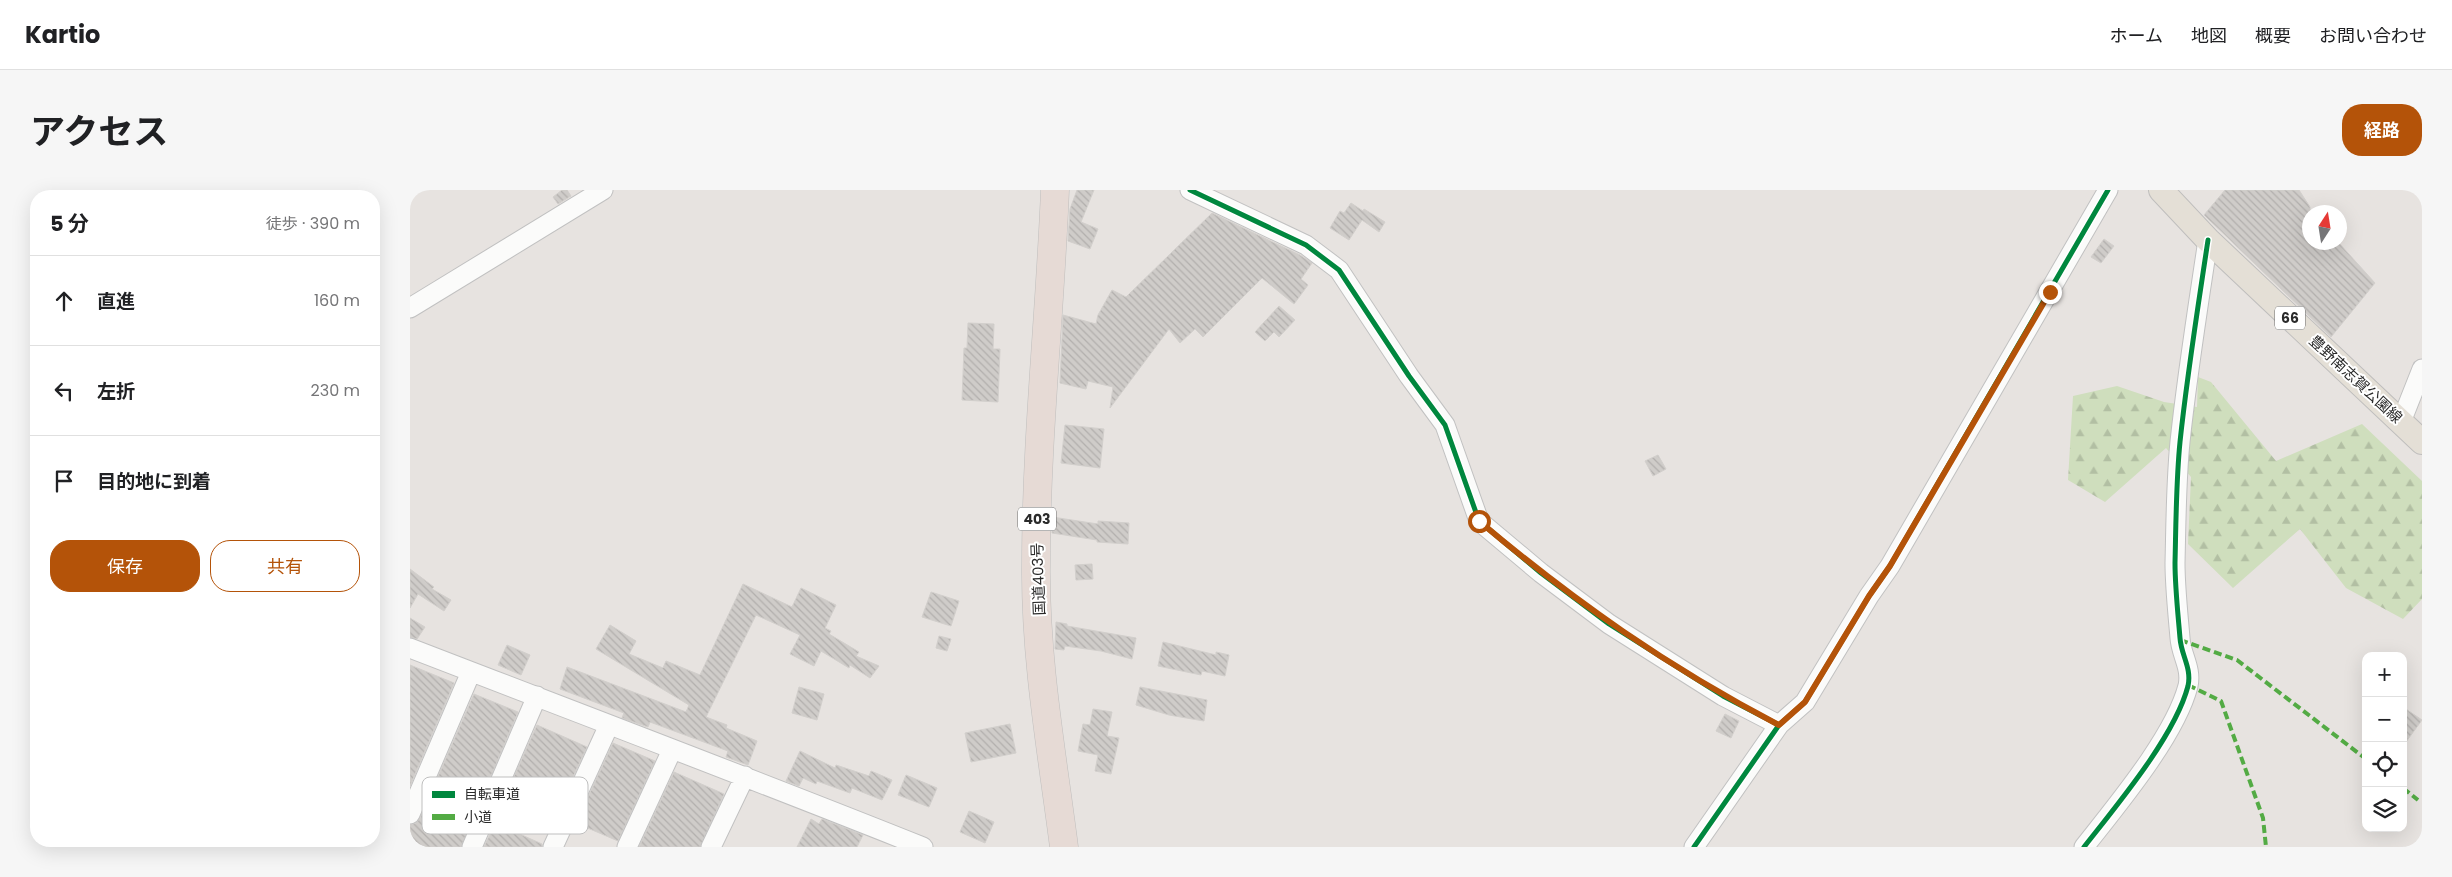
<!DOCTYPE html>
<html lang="ja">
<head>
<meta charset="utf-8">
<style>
	:root { --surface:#fff; --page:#f6f6f6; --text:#202124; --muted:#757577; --line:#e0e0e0; --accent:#b45309 }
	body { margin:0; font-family:Poppins,"Noto Sans JP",sans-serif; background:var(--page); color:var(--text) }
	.controls { position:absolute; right:15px; bottom:15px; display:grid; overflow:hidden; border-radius:10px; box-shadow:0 5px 20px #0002 }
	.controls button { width:45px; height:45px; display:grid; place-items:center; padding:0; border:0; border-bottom:1px solid var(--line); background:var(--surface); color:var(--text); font:25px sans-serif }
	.compass { position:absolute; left:1892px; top:15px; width:45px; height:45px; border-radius:50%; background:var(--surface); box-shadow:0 5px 20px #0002; rotate:12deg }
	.stop { position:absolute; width:15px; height:15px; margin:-11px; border:4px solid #b45309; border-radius:50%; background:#fff }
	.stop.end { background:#b45309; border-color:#fff; box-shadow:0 1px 5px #0008 }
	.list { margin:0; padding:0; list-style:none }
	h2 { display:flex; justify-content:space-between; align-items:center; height:65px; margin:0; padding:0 20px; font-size:21px }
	h2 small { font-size:16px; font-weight:400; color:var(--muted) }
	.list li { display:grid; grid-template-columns:32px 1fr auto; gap:15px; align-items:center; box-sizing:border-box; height:90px; padding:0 20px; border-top:1px solid var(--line) }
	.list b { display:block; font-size:19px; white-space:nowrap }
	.list em { font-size:16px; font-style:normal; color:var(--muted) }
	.actions { display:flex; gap:10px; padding:15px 20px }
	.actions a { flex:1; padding:11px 0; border:1px solid var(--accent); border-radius:20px; text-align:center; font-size:18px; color:var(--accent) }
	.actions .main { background:var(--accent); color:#fff }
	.icon { flex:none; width:28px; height:28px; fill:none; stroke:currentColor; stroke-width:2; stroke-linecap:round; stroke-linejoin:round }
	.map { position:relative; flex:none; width:2012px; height:657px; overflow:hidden; border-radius:20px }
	header { display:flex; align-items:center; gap:30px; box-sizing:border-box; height:70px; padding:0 25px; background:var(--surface); border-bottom:1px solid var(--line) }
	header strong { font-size:24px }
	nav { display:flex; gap:28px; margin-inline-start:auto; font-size:18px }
	.intro { display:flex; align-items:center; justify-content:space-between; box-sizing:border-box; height:120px; padding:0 30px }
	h1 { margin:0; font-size:35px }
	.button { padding:12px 22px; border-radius:20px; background:var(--accent); color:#fff; font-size:18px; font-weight:700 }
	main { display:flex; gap:30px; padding:0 30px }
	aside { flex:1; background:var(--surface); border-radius:20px; box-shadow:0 5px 20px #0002 }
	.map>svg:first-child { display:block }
	.forest { fill:url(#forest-firs) }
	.building { fill:url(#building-back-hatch); stroke:#d2cfcc }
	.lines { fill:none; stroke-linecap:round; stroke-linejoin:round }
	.minor-casing { stroke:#c1c1c1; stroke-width:21 }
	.major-casing { stroke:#bfbebd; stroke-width:26 }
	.highway-casing { stroke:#bfbebd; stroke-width:29 }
	.minor { stroke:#fbfbfa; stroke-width:19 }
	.major { stroke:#e4dfd6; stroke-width:24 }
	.highway { stroke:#e6dad5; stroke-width:28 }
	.quiet { stroke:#53ab44; stroke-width:4; stroke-dasharray:8 4; stroke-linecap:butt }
	.cycleway-casing { stroke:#fff; stroke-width:8 }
	.cycleway { stroke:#00873e; stroke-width:5 }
	.route { stroke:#b45309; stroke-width:6 }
	.labels { text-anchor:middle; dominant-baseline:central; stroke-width:4; stroke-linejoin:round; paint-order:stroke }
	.shield { fill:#fff; stroke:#6a6a6a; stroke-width:1 }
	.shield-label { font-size:14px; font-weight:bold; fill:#2a2a2a }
	.street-label { font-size:15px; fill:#2a2a2a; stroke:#fff }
	.key { fill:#fff; stroke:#bfbfbf; stroke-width:1 }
	.key-label { font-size:14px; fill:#2a2a2a }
</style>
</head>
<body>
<header>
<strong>Kartio</strong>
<nav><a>ホーム</a><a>地図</a><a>概要</a><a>お問い合わせ</a></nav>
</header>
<div class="intro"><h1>アクセス</h1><a class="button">経路</a></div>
<main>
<aside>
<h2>5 分<small>徒歩 · 390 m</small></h2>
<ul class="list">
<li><svg class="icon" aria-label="ahead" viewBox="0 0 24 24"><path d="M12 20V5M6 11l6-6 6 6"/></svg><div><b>直進</b></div><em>160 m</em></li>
<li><svg class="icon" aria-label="left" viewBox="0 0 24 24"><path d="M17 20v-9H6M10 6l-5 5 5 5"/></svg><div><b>左折</b></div><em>230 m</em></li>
<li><svg class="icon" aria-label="arrive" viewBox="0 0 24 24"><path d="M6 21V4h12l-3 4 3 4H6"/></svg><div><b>目的地に到着</b></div></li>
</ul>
<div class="actions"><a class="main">保存</a><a>共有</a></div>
</aside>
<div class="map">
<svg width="2012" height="657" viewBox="0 0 2012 657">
	<defs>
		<pattern id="forest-firs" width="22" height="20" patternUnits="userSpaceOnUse" patternTransform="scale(1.25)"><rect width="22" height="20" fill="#cfdebd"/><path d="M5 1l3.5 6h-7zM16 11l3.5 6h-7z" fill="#b2bfa3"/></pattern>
		<pattern id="building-back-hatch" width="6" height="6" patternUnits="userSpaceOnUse" patternTransform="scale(1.25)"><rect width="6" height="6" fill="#cfccc9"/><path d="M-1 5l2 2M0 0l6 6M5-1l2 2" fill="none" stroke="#b2afad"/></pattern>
	</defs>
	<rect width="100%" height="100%" fill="#e7e3e0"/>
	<path class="forest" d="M1788 187 1801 192 1866 271 1952 234 2012 291V409L1993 429 1936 398 1890 339 1823 398 1778 354 1781 287 1756 258 1695 312 1658 290 1663 206 1707 196 1754 212 1787 217Z"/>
	<path class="building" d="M152 0H157L161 6 148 14 143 7Z
		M667 0H684L671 32 688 39 680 59 658 51 660 19Z
		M1815 0H1889L1900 17V52H1928L1965 93 1921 147 1794 25Z
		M941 13 953 21 954 19 975 32 969 42 952 30 939 50 920 38 930 21 934 23Z
		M802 23 890 65 902 73 891 89 898 95 884 114 852 88 793 147 785 139 770 153 759 139 700 218 703 197 678 191 676 199 650 193 653 125 686 134 688 125 702 100 716 107Z
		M1694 49 1704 56 1691 73 1681 67Z
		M869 116 885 130 869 147 864 142 855 151 845 142Z
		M558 133 584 134 583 159H590L588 212 552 210 554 158H557Z
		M655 235 694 239 690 278 651 273Z
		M1248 265 1256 279 1243 286 1235 271Z
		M642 327 688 334V331L719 333 718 354 687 352V350L642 343Z
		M682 374 683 389 666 390 665 375Z
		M0 379 24 397 22 399 41 410 34 421 8 404 0 418Z
		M333 394 382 417 391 398 426 415 415 438 421 441 419 444 449 462 446 466 469 476 460 488 440 475 439 478 411 461 404 476 380 464 390 445 346 425 296 527 317 535 316 538 347 551 338 575 316 567 318 561 240 532 238 537 212 528 214 523 150 499 157 477 276 522 279 515 186 459 200 435 226 451 219 464 253 478 256 471 290 485Z
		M521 402 549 411 541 436 512 427Z
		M0 428 15 437 7 449 0 447Z
		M646 432 657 434V436L726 448 722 469 691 461 655 456 654 460 645 459Z
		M529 446 541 449 537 461 526 458Z
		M753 452 806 465V462L819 465 815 486 792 481 791 485 748 476Z
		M97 455 120 465 111 485 88 475Z
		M0 475 44 493 0 596Z
		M389 497 414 504 407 530 382 523Z
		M730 497 797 510 794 531 759 525 726 515Z
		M64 504 108 522 51 657H0V635L6 633 10 628Z
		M1993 517 2012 530 1993 556Z
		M683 519 702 522 697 546 709 548 701 584 685 581 688 565 668 561 673 534 680 535Z
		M1315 524 1329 531 1321 548 1306 541Z
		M600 534 606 563 561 572 555 543Z
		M127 535 177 557 152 610 103 589Z
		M203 553 245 571 208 651 166 633Z
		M390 561 425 578 426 575 459 586 461 581 482 590 472 610 442 598 440 603 407 591 406 594 393 588 389 596 376 591Z
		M264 582 314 604 290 657H229Z
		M496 585 527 598 519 617 488 605Z
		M559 621 584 632 575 653 550 642Z
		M401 629 409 634 412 629 453 645 447 657H387Z
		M85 633 132 654V657H74Z"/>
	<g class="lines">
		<g class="minor-casing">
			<path id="minor" d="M780 0 896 55 929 80 999 186 1035 235 1069 331 1131 383 1199 434 1313 506 1369 535
				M0 118 193 0
				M1991 232 2012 179
				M0 458C171 524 343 589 513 657
				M0 624 61 482
				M62 657 127 506
				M143 657 199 535
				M217 657 262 560
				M301 657 335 586
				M1284 657 1369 535 1395 512 1459 406 1480 376 1698 0
				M1674 657C1707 615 1765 546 1778 496 1782 478 1771 465 1770 448 1768 424 1765 397 1765 373 1766 333 1766 292 1770 252 1777 185 1788 117 1798 50"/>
		</g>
		<g class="major-casing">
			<path id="major" d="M1751 0 1798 50 2012 252"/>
		</g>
		<g class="highway-casing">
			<path id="highway" d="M645 0C640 125 626 250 626 375 625 470 642 563 654 657"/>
		</g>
		<use href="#minor" class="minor"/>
		<use href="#major" class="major"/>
		<use href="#highway" class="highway"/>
		<path class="quiet" d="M1770 450 1827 470 1956 569
			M1778 495 1811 511 1853 628 1856 657
			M1993 598 2008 610"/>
		<g class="cycleway-casing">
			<path id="cycleway" d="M780 0 896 55 929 80 999 186 1035 235 1069 331 1131 383 1199 434 1313 506 1369 535
				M1284 657 1369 535 1395 512 1459 406 1480 376 1698 0
				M1674 657C1707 615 1765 546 1778 496 1782 478 1771 465 1770 448 1768 424 1765 397 1765 373 1766 333 1766 292 1770 252 1777 185 1788 117 1798 50"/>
		</g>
		<use href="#cycleway" class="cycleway"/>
	</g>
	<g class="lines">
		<path class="route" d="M1069 331C1165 412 1258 477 1369 535L1395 512 1459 406 1480 376 1640 102"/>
	</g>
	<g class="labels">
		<g class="shield">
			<rect x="1865" y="116.5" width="30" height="23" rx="4"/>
			<rect x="608" y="317.5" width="38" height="23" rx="4"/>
		</g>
		<g class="shield-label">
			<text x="1880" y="128">66</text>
			<text x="627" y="329">403</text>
		</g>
		<g class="street-label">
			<text transform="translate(1946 189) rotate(43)">豊野南志賀公園線</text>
			<text transform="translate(628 389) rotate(-92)">国道403号</text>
		</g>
	</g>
	<rect x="12" y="587" width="166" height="57" rx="8" class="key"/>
	<rect x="22" y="601" width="23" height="7" fill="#00873e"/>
	<rect x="22" y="624" width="23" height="6" fill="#53ab44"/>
	<g class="key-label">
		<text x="54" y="609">自転車道</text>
		<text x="54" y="632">小道</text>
	</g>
</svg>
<div class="controls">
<button>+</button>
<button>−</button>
<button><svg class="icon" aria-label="locate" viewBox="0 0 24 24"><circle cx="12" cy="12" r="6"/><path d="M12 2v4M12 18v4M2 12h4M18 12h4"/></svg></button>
<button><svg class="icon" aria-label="layers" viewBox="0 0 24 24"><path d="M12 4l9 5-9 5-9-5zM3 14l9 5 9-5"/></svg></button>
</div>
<svg class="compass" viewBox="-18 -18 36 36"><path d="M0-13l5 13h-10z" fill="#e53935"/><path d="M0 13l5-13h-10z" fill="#757577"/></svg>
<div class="stop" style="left:1069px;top:331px"></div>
<div class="stop end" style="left:1640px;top:102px"></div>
</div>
</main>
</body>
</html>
